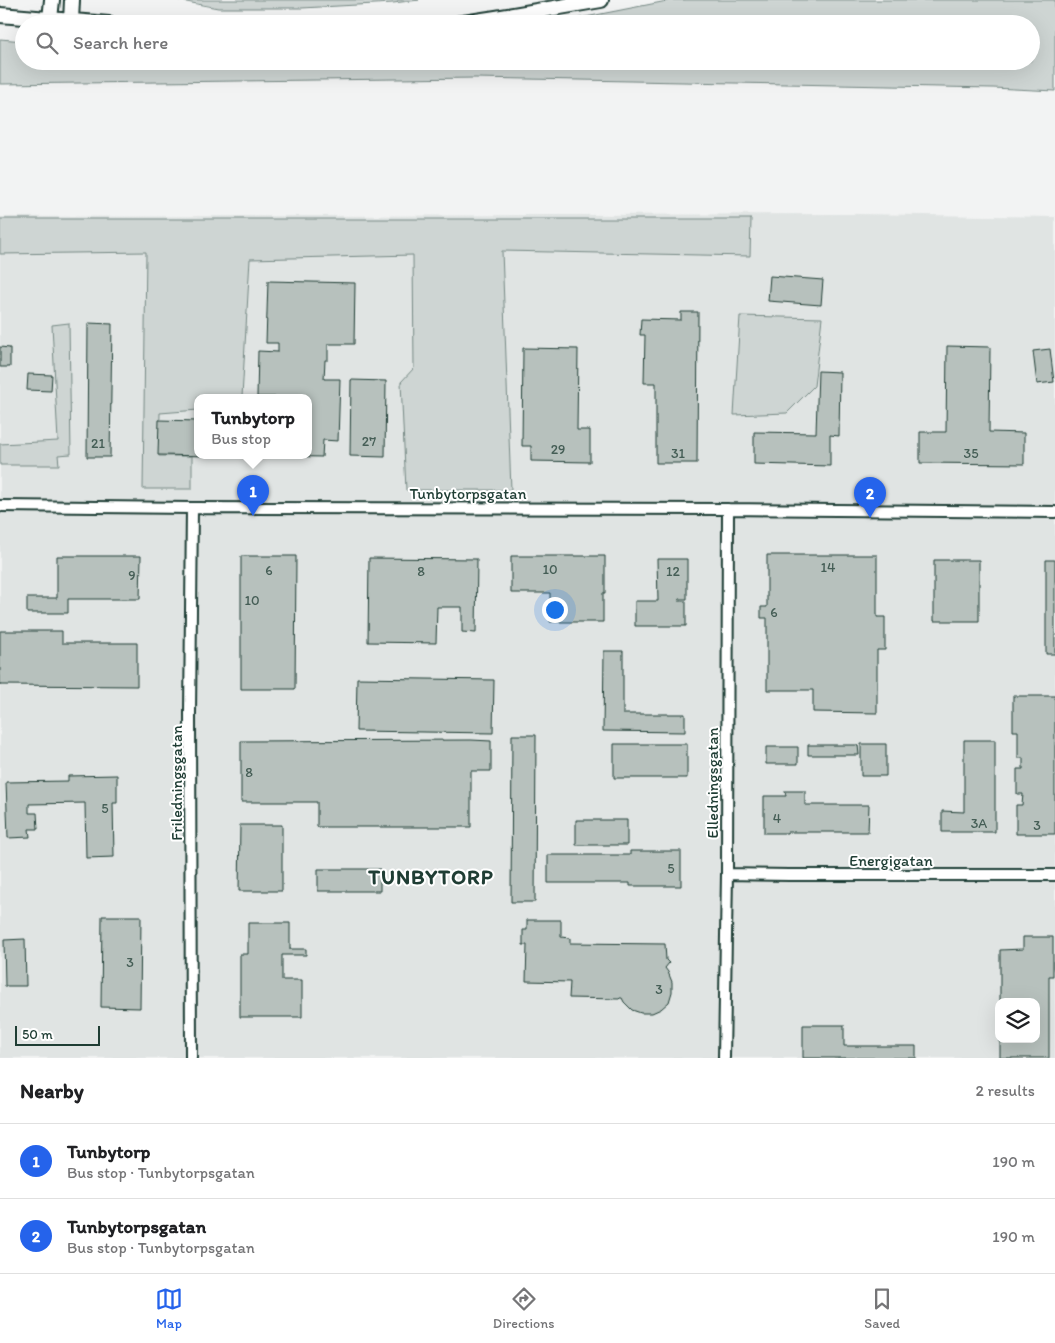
<!DOCTYPE html>
<html lang="en">
<head>
<meta charset="utf-8">
<style>
	:root { --surface:#fff; --page:#f2f2f2; --text:#202124; --muted:#757577; --line:#e0e0e0; --accent:#2563eb }
	body { margin:0; font-family:Itim,sans-serif; background:var(--page); color:var(--text) }
	.controls { position:absolute; right:15px; bottom:15px; display:grid; overflow:hidden; border-radius:10px; box-shadow:0 5px 20px #0002 }
	.controls button { width:45px; height:45px; display:grid; place-items:center; padding:0; border:0; border-bottom:1px solid var(--line); background:var(--surface); color:var(--text); font:25px sans-serif }
	.scale { position:absolute; left:15px; bottom:12px; width:85px; box-sizing:border-box; padding-left:5px; border:2px solid #1f3d34; border-top:0; font-size:14px; line-height:18px; white-space:nowrap; color:#1f3d34; -webkit-text-stroke:4px #fff; paint-order:stroke }
	.you { position:absolute; left:554px; top:609px; width:18px; height:18px; margin:-12px; border:4px solid #fff; border-radius:50%; background:#1a73e8; box-shadow:0 0 0 8px #1a73e833 }
	.badge { display:grid; place-items:center; width:32px; height:32px; border-radius:50%; background:var(--accent); color:#fff; font-size:16px; font-weight:700 }
	.pin { position:absolute; translate:-50% -41px; filter:drop-shadow(0 1px 2px #0008) }
	.pin::after { content:''; position:absolute; top:26px; width:18px; height:15px; background:inherit; clip-path:polygon(0 0,100% 0,50% 100%) }
	.popup { position:absolute; left:194px; top:394px; width:118px; height:65px; box-sizing:border-box; display:grid; place-content:center; border-radius:10px; background:var(--surface); filter:drop-shadow(0 1px 4px #0005); font-size:16px; white-space:nowrap; color:var(--muted) }
	.popup b { font-size:19px; color:var(--text) }
	.popup::after { content:''; position:absolute; left:50%; top:100%; margin-left:-10px; border:10px solid transparent; border-top-color:var(--surface) }
	.list { margin:0; padding:0; list-style:none }
	h2 { display:flex; justify-content:space-between; align-items:center; height:65px; margin:0; padding:0 20px; font-size:21px }
	h2 small { font-size:16px; font-weight:400; color:var(--muted) }
	.list li { display:grid; grid-template-columns:32px 1fr auto; gap:15px; align-items:center; box-sizing:border-box; height:75px; padding:0 20px; border-top:1px solid var(--line) }
	.list b { display:block; font-size:19px; white-space:nowrap }
	.list p { margin:0; font-size:16px; white-space:nowrap; color:var(--muted) }
	.list em { font-size:16px; font-style:normal; color:var(--muted) }
	.icon { flex:none; width:28px; height:28px; fill:none; stroke:currentColor; stroke-width:2; stroke-linecap:round; stroke-linejoin:round }
	.map { position:relative; flex:none; width:1055px; height:1058px; overflow:hidden }
	.search { position:absolute; background:var(--surface); box-shadow:0 5px 20px #0002; left:15px; right:15px; top:15px; height:55px; display:flex; align-items:center; gap:12px; box-sizing:border-box; padding:0 18px; border-radius:28px; color:var(--muted); font-size:19px }
	.sheet { height:215px; background:var(--surface) }
	nav { display:flex; justify-content:space-around; align-items:center; box-sizing:border-box; height:70px; border-top:1px solid var(--line); background:var(--surface); font-size:14px; color:var(--muted) }
	nav a { display:grid; justify-items:center; gap:2px }
	nav .on { color:var(--accent) }
	.map>svg:first-child { display:block }
	.built { fill:#e0e4e3; fill-rule:evenodd }
	.green { fill:#ced5d3; stroke:#768984 }
	.building { fill:#b7c1bd; stroke:#1f3d34 }
	.lines { fill:none; stroke-linecap:round; stroke-linejoin:round }
	.street-casing { stroke:#1f3d34; stroke-width:14 }
	.secondary-casing { stroke:#1f3d34; stroke-width:18 }
	.street { stroke:#fff; stroke-width:10 }
	.secondary { stroke:#fff; stroke-width:14 }
	.labels { text-anchor:middle; dominant-baseline:central; stroke-width:4; stroke-linejoin:round; paint-order:stroke }
	.number-label { font-size:14px; fill:#455e56 }
	.street-label { font-size:16px; fill:#1f3d34; stroke:#fff }
	.district-label { font-size:21px; font-weight:bold; letter-spacing:1px; fill:#1f3d34; stroke:#fff }
</style>
</head>
<body>
<div class="map">
<svg width="1055" height="1058" viewBox="0 0 1055 1058">
	<rect width="100%" height="100%" fill="#f2f3f3"/>
	<filter id="ink" filterUnits="userSpaceOnUse"><feTurbulence type="fractalNoise" baseFrequency=".02" numOctaves="2"/><feDisplacementMap in="SourceGraphic" scale="10" xChannelSelector="R" yChannelSelector="G"/><feConvolveMatrix kernelMatrix="1 2 1 2 8 2 1 2 1" color-interpolation-filters="sRGB"/></filter>
	<g filter="url(#ink)">
		<path class="built" d="M854 214 1055 217V1058H0V217ZM198 397H308V455H198ZM999 1002H1036V1039H999Z"/>
		<path class="green" d="M176 0H419L393 3 302 8H218Z
			M672 0H1055V91L993 88 476 78 0 84V39L24 41V61H1031V24H550Z
			M0 219H751L750 256 502 251 511 490H406L401 382 414 368 413 255 250 259 242 397H198V410L160 413 159 456H192V489H143L146 252 0 254Z
			M740 316 822 318 814 386 787 413 734 415Z
			M69 323 71 454 58 455 59 465H0V444L58 441 52 325Z"/>
		<path class="building" d="M770 276 823 280 821 305 768 301Z
			M268 281 355 283 354 344H328V360H325L324 379H340L338 441 323 440 322 457 275 456V455H308V397H257L258 351 278 352V343H266Z
			M681 312H698L697 463H656V383H644L645 335H640L641 319 681 320Z
			M88 323 112 324 110 457H87Z
			M947 346 990 347 989 432 1024 433V464L920 463V432H946Z
			M0 347 10 348V367H0Z
			M523 348 578 349 577 430H590V462L531 461V446H522Z
			M1050 349 1054 382 1037 384 1033 351Z
			M818 371 840 372 839 436 830 435V466L754 464V432L816 433Z
			M28 374 52 375 51 391 27 390Z
			M351 380 386 381 385 457 350 456Z
			M159 420 198 421V455H209V456L158 455Z
			M767 555H877V617H885V650H877V713L813 712V690H767V618H761V607H767Z
			M57 556H141L140 599H68V613H27V598H57Z
			M241 556H296L295 689H241Z
			M511 556H605V593H603V622H550V593H511Z
			M369 558 477 559 476 633 462 632V607H437L436 643 368 642Z
			M657 559H687V599H680L679 601H686V626H635V601H658Z
			M934 560H979V621H934Z
			M1046 560H1055V654H1046Z
			M0 631H62V643H137V686L0 685Z
			M604 651H623V714H685V732L603 731Z
			M357 678 494 680 493 733 356 731Z
			M1013 696H1055V834H1016V805H1022L1023 794H1017V769H1023V758H1018V731H1013Z
			M512 735H536L535 902H511Z
			M471 740 491 741V771H471V827H317V802H241V741Z
			M964 740H995V832H942V811L964 812Z
			M614 744H687V778H614Z
			M861 744H886V776H861Z
			M808 745H858L859 755H808Z
			M766 747H798V764H766Z
			M117 775V803H113L114 857 86 858 85 803 29 804V813H37L38 829H29L30 837 8 838 6 782 68 781V776Z
			M785 791H805V805H869L868 832H787V833H764V796H786Z
			M576 820H627V845H576Z
			M240 825H282V891H239Z
			M630 851H681V886H630V883H548V855H630Z
			M318 869H380V891H318Z
			M102 916H141L140 1008 101 1007Z
			M527 920H561V937L570 938V943L665 944 666 960 669 963 665 968 668 972 672 982V992L669 1002 661 1009 652 1013H641L632 1010 624 1002 622 998H620L619 999 569 998 570 982 526 981 527 945H523V930H527Z
			M248 923H290V949H306V955H282V980H302V1017H240V954H248Z
			M1023 937H1053V976H1049V1058H1000V1039H1036V1002H1000V950L1023 949Z
			M25 939 26 986H5L4 940Z
			M803 1025H844V1046H916V1058H803Z"/>
		<g class="lines">
			<g class="street-casing">
				<path id="street" d="M0 506 192 508 728 509 1055 512
					M727 874 789 875H1055
					M191 1058 190 713 192 508
					M724 1058 727 874 728 509"/>
			</g>
			<g class="secondary-casing">
				<path id="secondary" d="M0 15 109 24
					M50 19 52 0
					M71 21 72 0
					M457 24 496 18 601 0"/>
			</g>
			<use href="#street" class="street"/>
			<use href="#secondary" class="secondary"/>
		</g>
	</g>
	<g class="labels">
		<g class="number-label">
			<text x="369" y="441">27</text>
			<text x="98" y="443">21</text>
			<text x="558" y="449">29</text>
			<text x="678" y="453">31</text>
			<text x="971" y="453">35</text>
			<text x="828" y="567">14</text>
			<text x="550" y="569">10</text>
			<text x="269" y="570">6</text>
			<text x="421" y="571">8</text>
			<text x="673" y="571">12</text>
			<text x="132" y="575">9</text>
			<text x="252" y="600">10</text>
			<text x="774" y="612">6</text>
			<text x="249" y="772">8</text>
			<text x="105" y="808">5</text>
			<text x="777" y="818">4</text>
			<text x="979" y="823">3A</text>
			<text x="1037" y="825">3</text>
			<text x="671" y="868">5</text>
			<text x="130" y="962">3</text>
			<text x="659" y="989">3</text>
		</g>
		<g class="street-label">
			<text x="468" y="493">Tunbytorpsgatan</text>
			<text transform="translate(176 783) rotate(-90)">Friledningsgatan</text>
			<text transform="translate(712 783) rotate(-90)">Elledningsgatan</text>
			<text x="891" y="860">Energigatan</text>
		</g>
		<g class="district-label">
			<text x="431" y="876">TUNBYTORP</text>
		</g>
	</g>
</svg>
<div class="controls">
<button><svg class="icon" aria-label="layers" viewBox="0 0 24 24"><path d="M12 4l9 5-9 5-9-5zM3 14l9 5 9-5"/></svg></button>
</div>
<div class="scale">50 m</div>
<div class="you"></div>
<div class="pin badge" style="left:253px;top:516px">1</div>
<div class="popup"><b>Tunbytorp</b>Bus stop</div>
<div class="pin badge" style="left:870px;top:518px">2</div>
<div class="search"><svg class="icon" aria-label="search" viewBox="0 0 24 24"><circle cx="10" cy="10" r="6"/><path d="M15 15l6 6"/></svg>Search here</div>
</div>
<section class="sheet">
<h2>Nearby<small>2 results</small></h2>
<ul class="list">
<li><span class="badge">1</span><div><b>Tunbytorp</b><p>Bus stop · Tunbytorpsgatan</p></div><em>190 m</em></li>
<li><span class="badge">2</span><div><b>Tunbytorpsgatan</b><p>Bus stop · Tunbytorpsgatan</p></div><em>190 m</em></li>
</ul>
</section>
<nav>
<a class="on"><svg class="icon" aria-label="map" viewBox="0 0 24 24"><path d="M3 6l6-2 6 2 6-2v14l-6 2-6-2-6 2zM9 4v14M15 6v14"/></svg>Map</a>
<a><svg class="icon" aria-label="directions" viewBox="0 0 24 24"><path d="M12 3l9 9-9 9-9-9zM9 14v-3h6M13 9l2 2-2 2"/></svg>Directions</a>
<a><svg class="icon" aria-label="saved" viewBox="0 0 24 24"><path d="M7 4h10v16l-5-4-5 4z"/></svg>Saved</a>
</nav>
</body>
</html>
